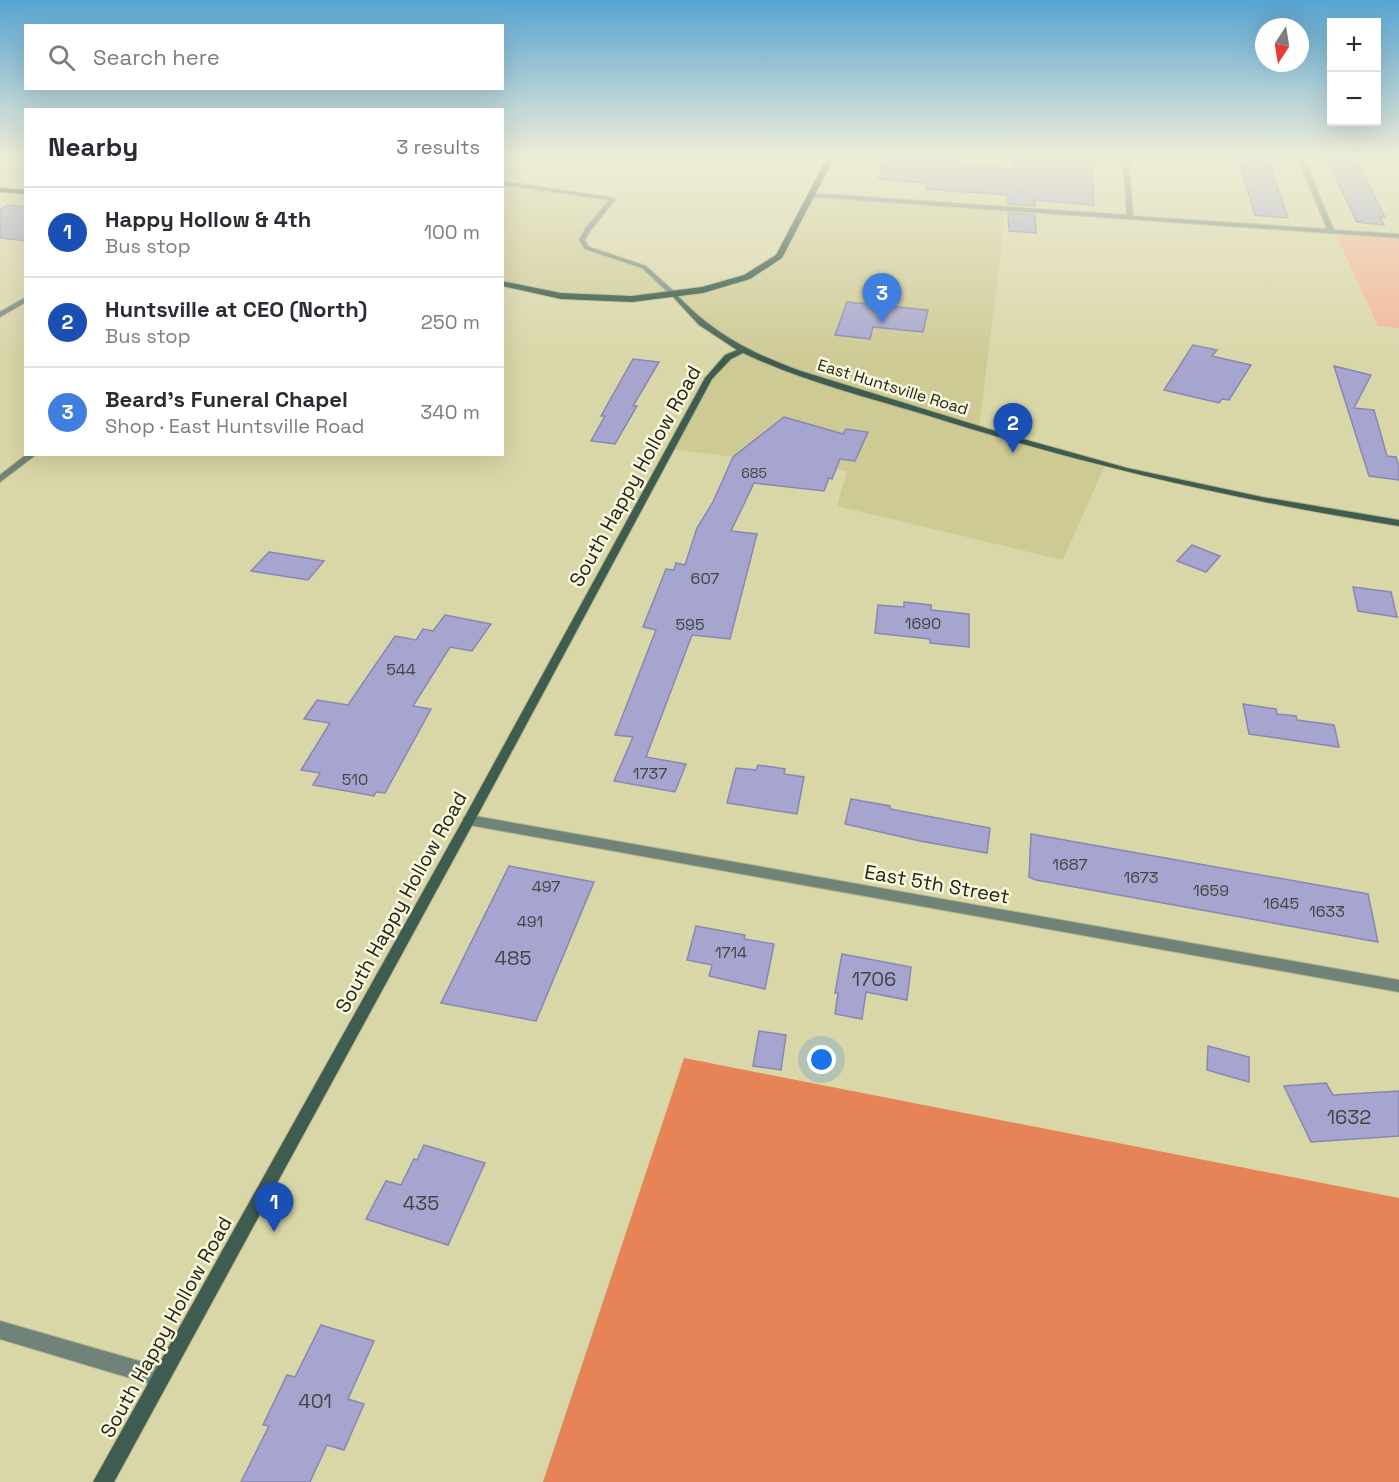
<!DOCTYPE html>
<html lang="en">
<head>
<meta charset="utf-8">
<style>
	:root { --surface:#fff; --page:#f2f2f3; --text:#2b2b33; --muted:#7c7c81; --line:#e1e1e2; --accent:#5a47bf }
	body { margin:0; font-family:"Space Grotesk",sans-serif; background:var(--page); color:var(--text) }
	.controls { position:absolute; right:18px; top:18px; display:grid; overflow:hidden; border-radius:0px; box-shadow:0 6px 24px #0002 }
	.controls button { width:54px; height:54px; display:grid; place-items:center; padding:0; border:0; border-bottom:2px solid var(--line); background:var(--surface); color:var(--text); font:30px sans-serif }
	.compass { position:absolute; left:1255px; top:18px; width:54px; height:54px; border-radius:50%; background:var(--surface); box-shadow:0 6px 24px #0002; rotate:192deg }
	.you { position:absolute; left:822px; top:1060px; width:21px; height:21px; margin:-15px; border:4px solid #fff; border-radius:50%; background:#1a73e8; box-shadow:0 0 0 9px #1a73e833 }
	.badge { display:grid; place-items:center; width:39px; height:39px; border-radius:50%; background:var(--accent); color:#fff; font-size:20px; font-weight:700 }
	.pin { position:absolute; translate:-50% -50px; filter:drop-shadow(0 2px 3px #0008) }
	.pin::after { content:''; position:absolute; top:32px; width:21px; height:18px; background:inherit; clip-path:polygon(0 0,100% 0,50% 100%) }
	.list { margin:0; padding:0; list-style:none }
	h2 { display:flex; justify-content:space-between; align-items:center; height:78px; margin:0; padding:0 24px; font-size:26px }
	h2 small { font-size:20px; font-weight:400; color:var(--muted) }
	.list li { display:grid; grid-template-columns:39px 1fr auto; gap:18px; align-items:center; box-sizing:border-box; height:90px; padding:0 24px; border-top:2px solid var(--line) }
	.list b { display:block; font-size:22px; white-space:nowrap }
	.list p { margin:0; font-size:20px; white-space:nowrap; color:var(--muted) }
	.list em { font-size:20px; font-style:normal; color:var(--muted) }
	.icon { flex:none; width:33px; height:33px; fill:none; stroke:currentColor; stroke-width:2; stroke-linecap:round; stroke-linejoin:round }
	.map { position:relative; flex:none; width:1399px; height:1482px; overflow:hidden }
	.search { position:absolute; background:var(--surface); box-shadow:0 6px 24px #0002; left:24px; top:24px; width:480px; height:66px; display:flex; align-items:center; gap:15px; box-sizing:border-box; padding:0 21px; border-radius:0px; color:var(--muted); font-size:22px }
	.panel { position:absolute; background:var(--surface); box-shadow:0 6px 24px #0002; left:24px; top:108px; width:480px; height:348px; border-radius:0px }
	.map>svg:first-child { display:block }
	.built { fill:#cdca94 }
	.green { fill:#f4b396 }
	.forest { fill:#e68457 }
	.building { fill:#a5a5d0; stroke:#8887b1; stroke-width:1.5 }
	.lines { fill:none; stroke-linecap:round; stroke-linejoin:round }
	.street-casing { stroke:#b5b28a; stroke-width:2 }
	.secondary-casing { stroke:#b5b28a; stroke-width:2 }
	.primary-casing { stroke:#b5b28a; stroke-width:2 }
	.street { fill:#6f8379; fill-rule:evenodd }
	.secondary { fill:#3e5c4f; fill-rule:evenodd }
	.primary { fill:#1b4132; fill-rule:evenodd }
	.labels { text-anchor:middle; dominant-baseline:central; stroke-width:5; stroke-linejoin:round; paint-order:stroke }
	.far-number-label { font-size:14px; fill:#454441 }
	.far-street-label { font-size:16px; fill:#252311; stroke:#f7f6de }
	.number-label { font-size:16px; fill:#454441 }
	.street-label { font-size:20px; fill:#252311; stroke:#f7f6de }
	.near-number-label { font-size:20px; fill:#454441 }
</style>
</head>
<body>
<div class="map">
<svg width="1399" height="1482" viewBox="0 0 1399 1482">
	<rect width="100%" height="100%" fill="#d9d6a8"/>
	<path class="built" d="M502 183 574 195 613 199 582 240 587 248 644 267 675 296 727 285 779 256 811 195 1006 209 979 428 1105 465 1063 560 837 506 847 471 671 449 719 365 741 350 716 336 674 296 597 299 503 283Z"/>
	<path class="green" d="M1334 231 1399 236V328L1378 326Z"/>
	<path class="forest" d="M684 1058 1399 1198V1482H543Z"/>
	<path class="building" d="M886 154H955V158L962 159 960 165 1012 169V159L1092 165 1094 205 1034 200 1035 206 1008 204V195L926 189 927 183 878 179Z
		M1237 154H1266L1288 218 1255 215Z
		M1324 154H1350L1355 163H1358L1385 217H1380L1384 225 1357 222Z
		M8 205 26 207V241L0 238V210Z
		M1008 213 1035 215 1036 233 1009 231Z
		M847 302 928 310 923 332 873 327 870 339 835 335Z
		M1193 345 1217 350 1212 356 1251 365 1229 400 1222 399 1219 403 1164 390Z
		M633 359 659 362 633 406H637L615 444 591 441 605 416H601Z
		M1334 366 1371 375 1354 408 1374 410 1387 456 1396 457 1399 466V480L1369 476Z
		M784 417 843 434 846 429 868 432 855 461 840 459 832 479 829 478 824 491 754 483 731 531 757 534 730 639 692 635 646 757 686 764 675 792 614 781 633 737 615 735 656 630 643 627 666 569 674 570 676 563 685 565 697 528 713 502 733 457Z
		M1192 545 1220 556 1206 572 1177 561Z
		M269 552 301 557 324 561 308 580 251 571Z
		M1353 587 1391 592 1397 617 1358 611Z
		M904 602 931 605V610L969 614V647L930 643V639L875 633 878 605 904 607Z
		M445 615 491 624 472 651 450 647 413 706 431 709 385 793 376 792 374 796 313 785 320 773 301 770 330 723 304 719 317 700 348 705 395 636 416 640 423 629 433 631Z
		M1243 704 1276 709 1277 714 1296 716 1297 720 1334 725 1339 747 1249 734Z
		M758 765 785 769 784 774 804 777 797 814 727 803 736 768 756 770Z
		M851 799 890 806V809L990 828 987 853 920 841 845 824Z
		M1031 834 1368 894 1378 942 1036 880 1029 877Z
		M509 866 594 882 536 1021 441 1003Z
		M696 926 745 935 744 939 774 944 765 989 709 976 712 965 687 960Z
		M842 954 911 967 907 1000 866 992 862 1019 835 1014 838 993H835Z
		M759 1031 786 1035 781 1070 753 1066Z
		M1208 1046 1249 1057V1082L1207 1070Z
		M1326 1083 1333 1095 1399 1091V1136L1311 1142 1284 1086Z
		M424 1145 485 1163 448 1245 366 1219 386 1181 401 1185 414 1159 417 1160Z
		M321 1325 374 1341 348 1399 364 1404 344 1450 327 1445 310 1482H241L269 1426 263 1425 287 1375 295 1377Z"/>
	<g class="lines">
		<g class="street-casing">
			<path id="street" d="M1122 154H1128L1133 216 1327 229 1296 154H1302L1334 230 1399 234V238L811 197 808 195 811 193 1127 215 1123 165 1006 156 1009 154 1123 161Z
				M502 181 615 198V200L590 231 585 240 589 247 646 266 679 296 673 297 642 268 585 249 579 240 585 229 609 200 502 185Z
				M26 297V302L0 317V312Z
				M27 454H37L0 482V475Z
				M469 815 1399 980V992L469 825 464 823 463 820 464 817Z
				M0 1321 160 1367 167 1370 170 1377 167 1384 160 1387 0 1339Z"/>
		</g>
		<g class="secondary-casing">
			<path id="secondary" d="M673 295H677C714 334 751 353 801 371L1005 434 1127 468 1262 497 1399 520V526C1235 500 1081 464 923 414 862 396 800 380 743 353L731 359 712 379 475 820 114 1482H93L463 820 705 378 725 355 737 350 699 325 673 297Z"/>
		</g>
		<g class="primary-casing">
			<path id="primary" d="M829 154H836L782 258 750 279 703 293 632 302 561 299 502 286V281L561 293 632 296 702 287 744 275 776 255Z
				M0 188 26 190V194L0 192Z"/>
		</g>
		<use href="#street" class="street"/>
		<use href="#secondary" class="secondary"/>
		<use href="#primary" class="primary"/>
	</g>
	<linearGradient id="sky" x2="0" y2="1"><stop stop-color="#57a5d3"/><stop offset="0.43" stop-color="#eeedd8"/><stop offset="1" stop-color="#eeedd8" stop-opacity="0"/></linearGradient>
	<rect width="1399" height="362" fill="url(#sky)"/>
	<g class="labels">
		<g class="far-number-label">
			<text x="754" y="473">685</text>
		</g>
		<g class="far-street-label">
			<text transform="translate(893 387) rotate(17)">East Huntsville Road</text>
		</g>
		<g class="number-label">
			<text x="705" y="578">607</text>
			<text x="923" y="623">1690</text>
			<text x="690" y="624">595</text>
			<text x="401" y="669">544</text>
			<text x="650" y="773">1737</text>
			<text x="355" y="779">510</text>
			<text x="1070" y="864">1687</text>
			<text x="1141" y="877">1673</text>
			<text x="546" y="886">497</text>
			<text x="1211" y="890">1659</text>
			<text x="1281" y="903">1645</text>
			<text x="1327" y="911">1633</text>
			<text x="530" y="921">491</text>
			<text x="731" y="952">1714</text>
		</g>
		<g class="street-label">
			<text transform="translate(635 476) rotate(-61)">South Happy Hollow Road</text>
			<text transform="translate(937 884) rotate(10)">East 5th Street</text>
			<text transform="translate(401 902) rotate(-61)">South Happy Hollow Road</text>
			<text transform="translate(166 1327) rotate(-61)">South Happy Hollow Road</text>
		</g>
		<g class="near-number-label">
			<text x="513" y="958">485</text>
			<text x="874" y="979">1706</text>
			<text x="1349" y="1117">1632</text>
			<text x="421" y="1203">435</text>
			<text x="315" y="1401">401</text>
		</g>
	</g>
</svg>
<div class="controls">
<button>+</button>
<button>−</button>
</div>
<svg class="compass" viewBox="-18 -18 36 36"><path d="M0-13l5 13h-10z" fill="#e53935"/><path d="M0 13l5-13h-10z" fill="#7c7c81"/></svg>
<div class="you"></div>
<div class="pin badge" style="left:274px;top:1232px;background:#1a4fb4">1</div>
<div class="pin badge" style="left:1013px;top:453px;background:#1a4fb4">2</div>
<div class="pin badge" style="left:882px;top:323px;background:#3f7fe0">3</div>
<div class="search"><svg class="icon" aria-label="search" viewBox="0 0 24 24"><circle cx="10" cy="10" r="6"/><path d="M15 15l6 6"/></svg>Search here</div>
<section class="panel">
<h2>Nearby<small>3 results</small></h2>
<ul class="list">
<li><span class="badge" style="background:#1a4fb4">1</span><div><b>Happy Hollow &amp; 4th</b><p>Bus stop</p></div><em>100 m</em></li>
<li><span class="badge" style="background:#1a4fb4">2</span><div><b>Huntsville at CEO (North)</b><p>Bus stop</p></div><em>250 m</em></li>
<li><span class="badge" style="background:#3f7fe0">3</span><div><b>Beard's Funeral Chapel</b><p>Shop · East Huntsville Road</p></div><em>340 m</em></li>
</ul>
</section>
</div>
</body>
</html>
